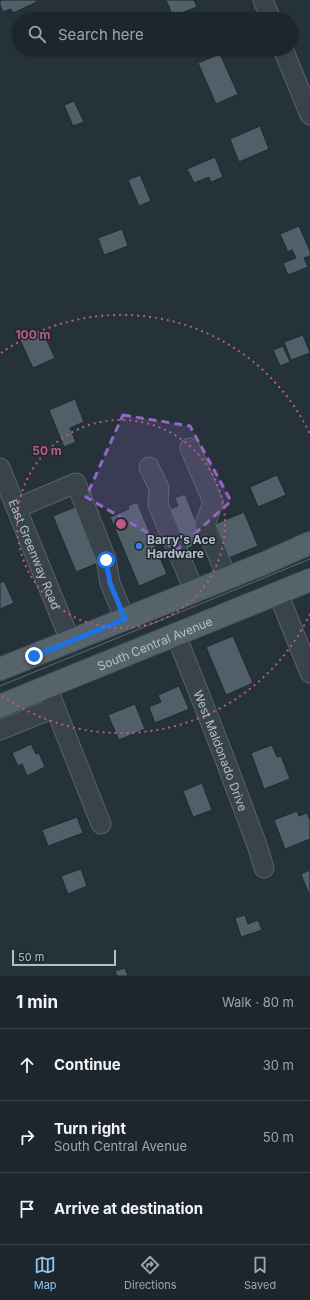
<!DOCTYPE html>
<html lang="en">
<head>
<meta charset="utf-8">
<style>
	:root { --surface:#1c262c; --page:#252e34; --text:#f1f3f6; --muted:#a0a5a9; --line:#3a4348; --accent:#91c5ee }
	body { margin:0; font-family:Inter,sans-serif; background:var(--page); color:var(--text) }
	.scale { position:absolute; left:12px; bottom:10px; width:104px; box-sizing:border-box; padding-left:4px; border:2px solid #b4bec6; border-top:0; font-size:11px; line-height:14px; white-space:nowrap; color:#b4bec6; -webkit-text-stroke:3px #1e2830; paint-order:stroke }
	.stop { position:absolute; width:12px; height:12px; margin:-9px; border:3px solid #1a73e8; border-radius:50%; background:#fff }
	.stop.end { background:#1a73e8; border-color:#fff; box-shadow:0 1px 4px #0008 }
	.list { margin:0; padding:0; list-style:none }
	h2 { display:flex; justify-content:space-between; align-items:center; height:52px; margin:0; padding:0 16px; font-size:17px }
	h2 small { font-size:13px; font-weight:400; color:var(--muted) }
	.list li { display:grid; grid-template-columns:26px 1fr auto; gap:12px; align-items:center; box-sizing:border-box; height:72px; padding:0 16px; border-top:1px solid var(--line) }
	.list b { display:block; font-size:15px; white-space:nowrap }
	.list p { margin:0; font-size:13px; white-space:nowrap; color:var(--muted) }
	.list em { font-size:13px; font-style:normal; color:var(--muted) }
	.icon { flex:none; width:22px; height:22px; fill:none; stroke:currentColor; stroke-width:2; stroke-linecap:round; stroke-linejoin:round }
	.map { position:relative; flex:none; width:310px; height:976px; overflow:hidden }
	.search { position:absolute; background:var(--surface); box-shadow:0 1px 3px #0004; left:12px; right:12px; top:12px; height:44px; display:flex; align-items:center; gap:10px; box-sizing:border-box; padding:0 14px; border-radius:22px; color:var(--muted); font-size:15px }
	.sheet { height:268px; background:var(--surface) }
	nav { display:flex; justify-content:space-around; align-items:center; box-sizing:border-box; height:56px; border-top:1px solid var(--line); background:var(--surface); font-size:11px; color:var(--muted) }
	nav a { display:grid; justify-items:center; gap:2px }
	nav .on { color:var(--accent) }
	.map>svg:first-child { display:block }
	.building { fill:#515f68; stroke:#202a32 }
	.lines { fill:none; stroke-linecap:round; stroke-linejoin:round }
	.minor-casing { stroke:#576169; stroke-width:21 }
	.major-casing { stroke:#454f57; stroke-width:24 }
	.minor { stroke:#39434b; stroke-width:19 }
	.major { stroke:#57636b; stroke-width:22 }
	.tram { stroke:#5d6a73; stroke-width:1 }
	.route { stroke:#1a73e8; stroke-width:5 }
	.marked { fill:#9266c2; fill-opacity:0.2; stroke:#9266c2; stroke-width:3; stroke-dasharray:8 5; stroke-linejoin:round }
	.ring { fill:none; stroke:#bc5a86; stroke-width:2; stroke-dasharray:2 4 }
	.shop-dot { fill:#3f7fe0; stroke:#1e2830; stroke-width:1.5 }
	.labels { text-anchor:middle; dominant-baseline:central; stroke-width:3; stroke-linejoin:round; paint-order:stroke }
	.poi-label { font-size:12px; font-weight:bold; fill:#b4bec6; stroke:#1e2830; text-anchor:start }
	.street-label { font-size:12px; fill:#b4bec6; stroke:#1e2830 }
	.centre { fill:#bc5a86; stroke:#1e2830; stroke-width:2 }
	.ring-label { font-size:12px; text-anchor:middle; font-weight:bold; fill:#bc5a86; stroke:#1e2830; stroke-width:3; stroke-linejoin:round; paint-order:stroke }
</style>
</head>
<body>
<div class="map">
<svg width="310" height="976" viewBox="0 0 310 976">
	<rect width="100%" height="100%" fill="#25323a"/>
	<path class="building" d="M2 0H36L37 2 13 13 11 9 3 12 0 5V1Z
		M166 0H194L197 7 173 16Z
		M220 54 238 94 216 104 198 63Z
		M74 101 84 122 73 126 64 105Z
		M260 126 269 149 239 162 230 139Z
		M215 157 223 177 211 182 209 177 194 183 187 169Z
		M140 175 151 201 139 206 128 180Z
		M299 226 310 251V256L304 258 308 267 288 275 283 263 296 258 292 250 288 252 280 234Z
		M122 229 128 246 104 255 98 238Z
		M42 330 55 358 33 368 20 340Z
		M303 335 310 353 291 360 284 342Z
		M283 346 290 362 280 366 273 350Z
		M75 399 84 422 70 428 76 442 64 447 49 410Z
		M277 475 286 495 258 507 250 487Z
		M185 494 204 542 183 550 168 510 178 506 175 498Z
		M137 502 167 574 139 586 110 517 129 509 128 506Z
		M75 507 98 563 76 572 53 516Z
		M244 512 258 546 226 559 213 525Z
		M4 581 14 603 0 609V583Z
		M233 636 253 683 226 695 206 647Z
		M179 686 189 709 155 723 149 707 161 702 158 695Z
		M135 704 145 729 119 740 108 715Z
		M31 744 36 754 39 753 45 767 27 776 22 764 18 766 12 753Z
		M272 745 277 757 281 756 290 779 264 789 251 753Z
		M202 783 212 810 193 817 183 791Z
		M297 811 299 816 307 813 310 820V839L285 849 274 820Z
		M77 817 83 833 48 846 42 830Z
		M81 869 87 886 68 894 61 876Z
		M310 870V897L301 874Z
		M245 915 248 924 258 920 262 930 241 937 235 918Z
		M125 968 128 976H117L115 971Z"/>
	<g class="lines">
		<g class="minor-casing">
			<g id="minor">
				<path d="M263 0 271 19"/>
				<path d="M283 49 310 115"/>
				<path d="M190 448 213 502 205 525 227 577"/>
				<path d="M149 467 159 488 158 505 194 590"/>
				<path id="s1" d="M0 468 70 640"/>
				<path d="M17 508 76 483 106 559 110 583 125 619"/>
				<path d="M278 593 310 673"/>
				<path id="s2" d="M176 635 223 754 257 845 264 868"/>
				<path d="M47 687 101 824"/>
				<path d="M0 730 54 708"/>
			</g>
		</g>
		<g class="major-casing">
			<g id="major">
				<path d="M0 669 265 563 310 543"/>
				<path id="s3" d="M0 706 310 580"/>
			</g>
		</g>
		<use href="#minor" class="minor"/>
		<use href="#major" class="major"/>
		<path class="tram" d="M0 678 310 551
			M0 686 310 559"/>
	</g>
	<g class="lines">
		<path class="route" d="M34 656 125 619 110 583 106 560"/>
	</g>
	<path class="marked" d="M123 415 190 426 231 501 177 550 86 497Z"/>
	<g class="ring">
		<circle cx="121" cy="524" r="104"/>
		<path d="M310 614A209 209 0 0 1 1 695M1 353A209 209 0 0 1 310 434"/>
	</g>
	<circle class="shop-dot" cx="139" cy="546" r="4"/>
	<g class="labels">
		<g class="poi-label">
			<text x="147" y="539">Barry's Ace<tspan x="147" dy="14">Hardware</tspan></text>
		</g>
		<g class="street-label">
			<text stroke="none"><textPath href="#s1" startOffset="93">East Greenway Road</textPath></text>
			<text stroke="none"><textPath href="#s3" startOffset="167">South Central Avenue</textPath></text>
			<text stroke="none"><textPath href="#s2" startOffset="124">West Maldonado Drive</textPath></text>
		</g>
	</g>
	<circle cx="121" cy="524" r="6" class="centre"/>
	<g class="ring-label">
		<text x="33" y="339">100 m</text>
		<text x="47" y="455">50 m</text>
	</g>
</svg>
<div class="scale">50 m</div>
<div class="stop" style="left:106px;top:560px"></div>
<div class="stop end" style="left:34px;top:656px"></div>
<div class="search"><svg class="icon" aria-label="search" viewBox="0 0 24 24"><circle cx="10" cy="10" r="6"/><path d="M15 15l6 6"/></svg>Search here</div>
</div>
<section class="sheet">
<h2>1 min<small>Walk · 80 m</small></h2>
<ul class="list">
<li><svg class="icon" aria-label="ahead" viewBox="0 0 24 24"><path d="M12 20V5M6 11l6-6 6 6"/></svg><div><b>Continue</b></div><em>30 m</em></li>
<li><svg class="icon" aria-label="right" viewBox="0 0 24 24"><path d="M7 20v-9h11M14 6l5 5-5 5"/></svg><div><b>Turn right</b><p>South Central Avenue</p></div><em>50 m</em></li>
<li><svg class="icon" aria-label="arrive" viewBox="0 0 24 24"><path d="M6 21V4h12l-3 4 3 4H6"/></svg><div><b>Arrive at destination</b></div></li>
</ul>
</section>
<nav>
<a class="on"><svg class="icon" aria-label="map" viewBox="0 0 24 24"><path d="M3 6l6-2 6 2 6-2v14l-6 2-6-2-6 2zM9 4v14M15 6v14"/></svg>Map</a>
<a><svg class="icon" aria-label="directions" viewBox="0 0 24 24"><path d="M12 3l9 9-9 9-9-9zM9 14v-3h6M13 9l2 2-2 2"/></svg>Directions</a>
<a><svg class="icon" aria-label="saved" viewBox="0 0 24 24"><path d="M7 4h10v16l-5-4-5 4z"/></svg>Saved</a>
</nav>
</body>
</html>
